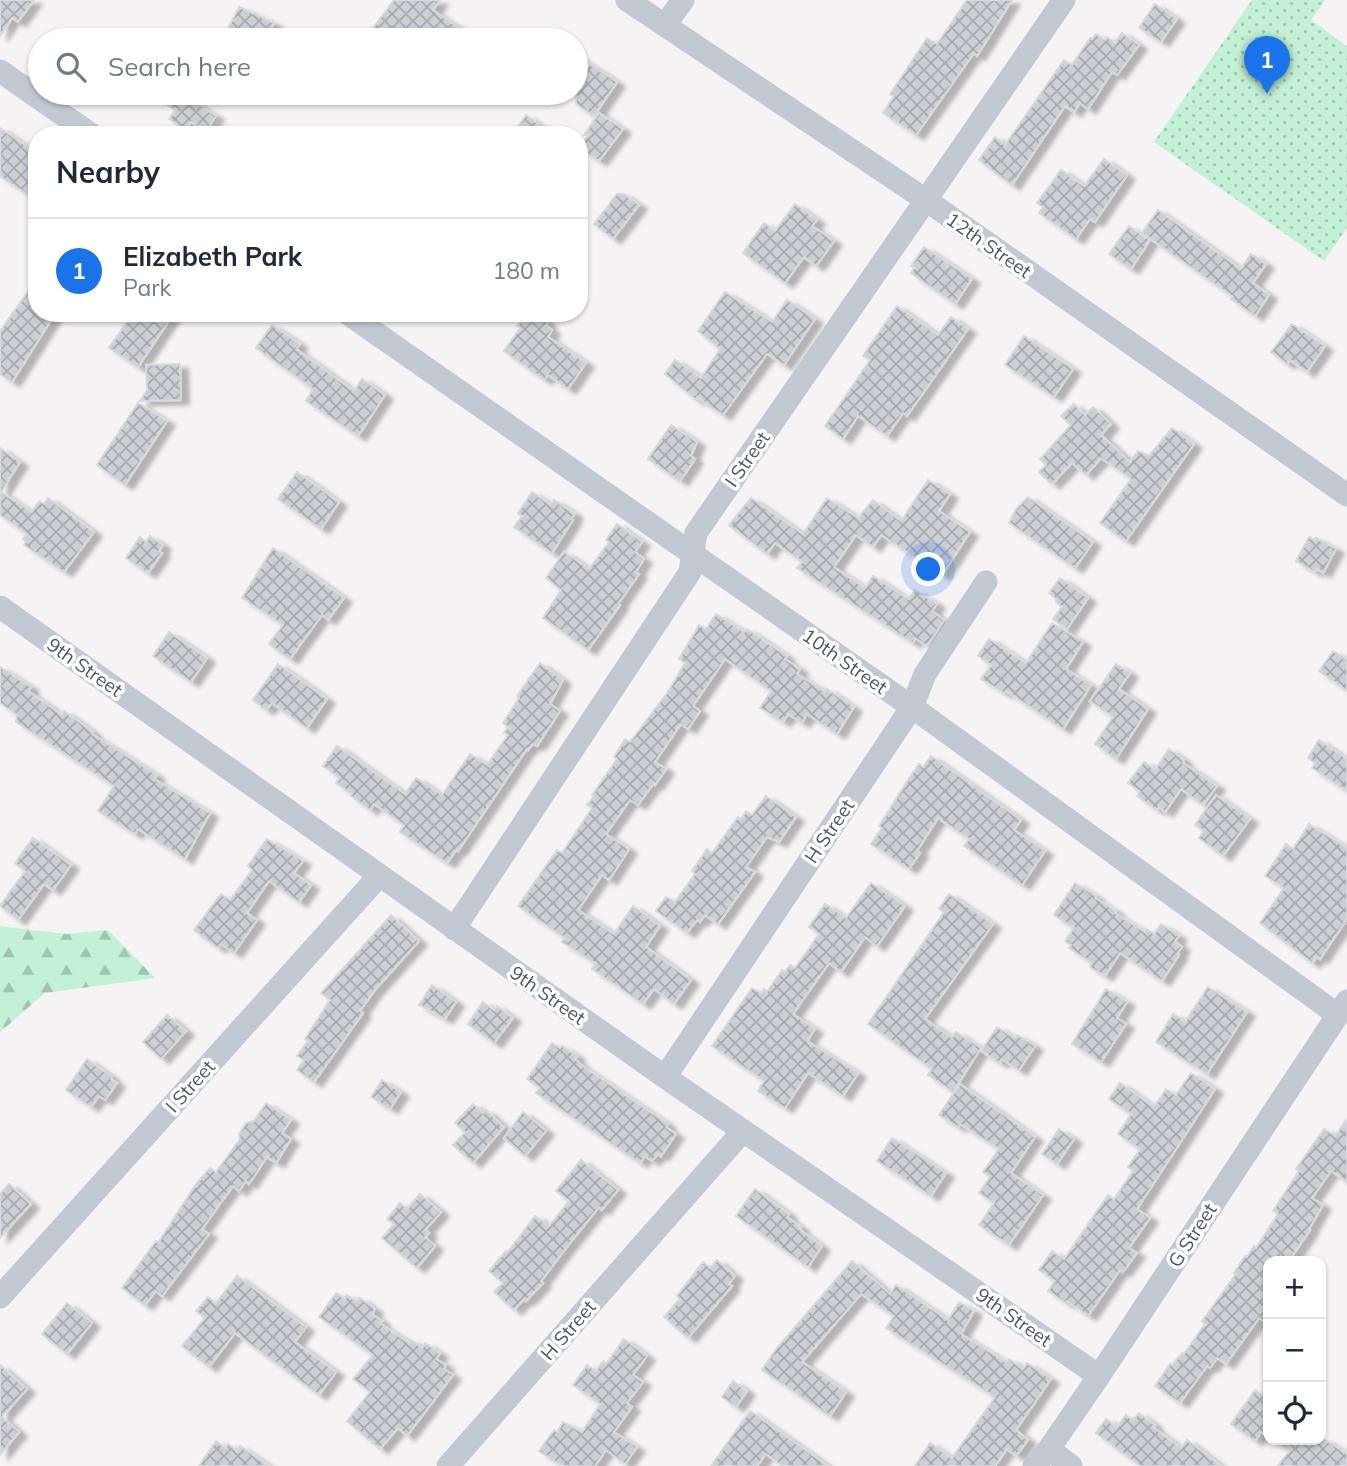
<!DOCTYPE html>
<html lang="en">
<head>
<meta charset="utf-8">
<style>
	:root { --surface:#fff; --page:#f6f6f7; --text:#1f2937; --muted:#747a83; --line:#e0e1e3; --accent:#1a73e8 }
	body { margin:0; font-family:Mulish,sans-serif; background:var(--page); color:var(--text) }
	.controls { position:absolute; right:21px; bottom:21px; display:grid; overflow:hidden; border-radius:14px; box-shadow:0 2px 5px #0004 }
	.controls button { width:63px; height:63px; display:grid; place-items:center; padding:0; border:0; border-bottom:2px solid var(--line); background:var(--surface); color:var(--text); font:35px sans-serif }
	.you { position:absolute; left:929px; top:570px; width:24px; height:24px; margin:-18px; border:5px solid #fff; border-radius:50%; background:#1a73e8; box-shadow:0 0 0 10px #1a73e833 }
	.badge { display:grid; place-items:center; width:46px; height:46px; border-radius:50%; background:var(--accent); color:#fff; font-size:23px; font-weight:700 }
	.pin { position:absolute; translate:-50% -58px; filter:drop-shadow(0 2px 4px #0008) }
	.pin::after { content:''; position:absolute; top:37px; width:24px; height:21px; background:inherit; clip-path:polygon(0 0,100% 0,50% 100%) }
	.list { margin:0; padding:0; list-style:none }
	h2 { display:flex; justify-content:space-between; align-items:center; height:91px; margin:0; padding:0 28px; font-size:30px }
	h2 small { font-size:23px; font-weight:400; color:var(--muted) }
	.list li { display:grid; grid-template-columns:46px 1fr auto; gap:21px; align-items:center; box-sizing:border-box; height:105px; padding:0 28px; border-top:2px solid var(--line) }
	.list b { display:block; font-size:26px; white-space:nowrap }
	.list p { margin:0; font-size:23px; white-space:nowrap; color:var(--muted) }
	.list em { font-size:23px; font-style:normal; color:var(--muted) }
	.icon { flex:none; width:38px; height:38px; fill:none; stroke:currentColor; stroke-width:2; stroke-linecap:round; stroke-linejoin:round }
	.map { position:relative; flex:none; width:1347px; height:1466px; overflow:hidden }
	.search { position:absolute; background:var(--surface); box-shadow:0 2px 5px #0004; left:28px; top:28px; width:560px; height:77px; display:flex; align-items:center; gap:18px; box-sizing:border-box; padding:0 24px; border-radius:38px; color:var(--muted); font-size:26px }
	.panel { position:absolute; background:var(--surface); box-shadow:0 2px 5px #0004; left:28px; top:126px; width:560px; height:196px; border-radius:28px }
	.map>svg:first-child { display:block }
	.forest { fill:url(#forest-firs) }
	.park { fill:url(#park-dots) }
	.building { fill:url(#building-cross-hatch); stroke:#d7d9de; stroke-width:2; filter:url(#shadow) }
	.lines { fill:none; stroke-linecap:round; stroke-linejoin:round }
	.minor { stroke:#c1cad2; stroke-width:23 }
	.labels { text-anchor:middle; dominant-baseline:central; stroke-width:7; stroke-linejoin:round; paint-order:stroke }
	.street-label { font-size:19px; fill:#4a5661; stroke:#fff }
</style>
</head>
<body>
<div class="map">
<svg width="1347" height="1466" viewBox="0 0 1347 1466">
	<defs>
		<pattern id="forest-firs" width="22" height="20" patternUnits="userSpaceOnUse" patternTransform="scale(1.75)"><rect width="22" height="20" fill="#c3f1d5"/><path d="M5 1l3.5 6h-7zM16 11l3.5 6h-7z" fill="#a0c6b0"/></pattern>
		<pattern id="park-dots" width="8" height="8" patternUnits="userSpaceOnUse" patternTransform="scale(1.75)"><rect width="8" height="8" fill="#c3f1d5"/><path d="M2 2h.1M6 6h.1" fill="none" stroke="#a0c6b0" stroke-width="1.8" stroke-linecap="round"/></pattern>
		<pattern id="building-cross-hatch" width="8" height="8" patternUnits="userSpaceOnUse" patternTransform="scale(1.75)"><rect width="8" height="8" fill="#cdcfd5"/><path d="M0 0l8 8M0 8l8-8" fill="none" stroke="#a8abb0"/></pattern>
		<filter id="shadow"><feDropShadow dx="8" dy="4.5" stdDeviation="2" flood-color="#0004"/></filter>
	</defs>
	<rect width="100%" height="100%" fill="#f5f3f3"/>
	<path class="forest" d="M0 926 66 934 108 930 155 978 45 993 0 1032Z"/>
	<path class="park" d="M1252 0H1325L1311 20 1347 46V228L1324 261 1154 142Z"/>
	<path class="building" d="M0 0H34L18 22 12 18 0 36Z
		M394 0H440L433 10 462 30 454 40H364Z
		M967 0H1012L977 56 974 53 916 135 883 113 894 96 890 94 927 38 937 44Z
		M1155 4 1177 19 1161 42 1139 28Z
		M239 7 274 23 265 40H228L231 35 226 32Z
		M1122 33 1139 45 1117 75 1112 72 1088 109 1080 103 1074 112 1065 106 1012 185 979 160 995 137 1005 145 1064 60 1072 65 1090 38 1092 39 1096 34 1105 40 1107 37 1115 43Z
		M576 55 617 82 594 116 576 104Z
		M176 93H181L216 116 205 132 191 122 185 130 169 119 175 110 167 105Z
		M599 113 623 129 599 161 579 148 588 135H584Z
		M526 115 553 135H512Z
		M0 128 37 153V201L0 176Z
		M1104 159 1127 175 1095 222 1090 219 1076 239 1039 213 1043 207 1037 203 1061 170 1084 186Z
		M617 194H624L639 205 613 239 594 224Z
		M795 204 817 220 812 226 834 241 816 266 804 257 785 283 743 253 764 223 775 231Z
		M1158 210 1241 269 1251 254 1266 264 1253 283 1269 295 1255 316 1231 299 1233 297 1142 233Z
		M1129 226 1150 240 1131 269 1109 254Z
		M924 247 972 279 955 304 911 273 914 268 911 266Z
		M37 279V313H47L53 317 12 382 0 374V331Z
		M725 292 772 322 787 300 815 319 784 365 767 354 723 415 697 397 696 400 665 374 675 360 701 378 720 349 698 331Z
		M897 306 938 335 951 317 968 329 907 416 903 413 887 436 858 416 843 439 825 426 870 360 863 356Z
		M133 313H174L138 367 109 348Z
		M527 313H536L548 322 546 325 552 330 548 337 586 363 568 389 548 375 544 380 504 351 520 328 517 326Z
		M1292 324 1325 346 1307 372 1290 360 1287 364 1271 352Z
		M272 325 300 344 296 349 354 391 362 379 385 395 358 436 306 401 313 389 256 348Z
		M1024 336 1073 369 1054 397 1005 365Z
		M180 364 181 400 140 401 147 390 146 365Z
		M138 403 167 421 125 485 97 465Z
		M1074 404 1085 415 1093 407 1111 424 1101 435 1130 462 1138 451 1149 456 1172 428 1194 444 1126 541 1100 523 1131 479 1101 458 1086 475 1072 463 1052 484 1039 472 1046 465 1040 459 1071 425 1061 416Z
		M671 425 697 442 691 456 695 459 680 481 648 459Z
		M0 448 20 462 1 492 32 512 39 501 44 504 48 498 94 532 64 572 24 545 26 542 23 539 27 534 0 515Z
		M297 472 339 502 321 529 278 499Z
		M928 480 950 494 939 511 970 532 942 575 881 535 873 547 856 535 834 567 865 588 873 576 908 599 915 590 937 604 932 611 944 620 927 646 915 638 913 643 797 568 802 562 775 543 767 554 729 525 751 498 803 534 827 498 858 518 873 500 901 521Z
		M532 492 551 505 554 500 575 514 571 519 573 520 552 553 514 527 522 516 518 513Z
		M1028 497 1093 542 1075 568 1009 523 1016 509Z
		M617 524 642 542 635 552 644 559 636 572 639 574 618 604 620 605 588 650 543 618 561 590 546 578 564 552 589 569 609 542 606 540Z
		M150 536 163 545 159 551 162 553 148 573 126 558 140 537 146 542Z
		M1309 537 1315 540 1316 538 1336 549 1323 573 1317 569 1315 572 1296 561Z
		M273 548 344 598 328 620 322 615 290 659 269 644 283 625 242 598Z
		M1060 578 1088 598 1067 629 1053 619 1062 607 1056 602 1057 600 1049 593Z
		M716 614 744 632 747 629 787 656 785 659 800 669 797 674 825 692 827 689 854 707 837 734 807 714 802 723 788 714 783 722 760 708 771 691 725 659 693 706 700 711 688 729 681 724 655 762 666 769 655 785 654 783 638 805 630 800 606 834 629 849 609 880 602 875 578 910 614 934 633 906 660 926 646 947 691 980 674 1004 654 989 643 1004 592 969 595 963 562 942 565 938 518 906 557 850 562 853 592 808 587 805 594 796 592 795 617 759 614 757 625 739 630 742 667 693 685 663 679 659 699 625 706 629Z
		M1052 623 1083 642 1066 669 1091 685 1063 729 1006 691 1004 693 981 679 991 665 978 656 989 639 1026 663Z
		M169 632 207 658 191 682 153 656Z
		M1333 651 1347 660V691L1319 671Z
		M540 663 563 680 550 704 560 711 537 746 533 744 528 750 527 749 458 851 457 849 447 863 400 832 404 825 374 804 370 810 351 796 352 794 336 783 340 778 323 766 337 746 405 794 416 778 442 795 470 754 487 765 508 735 504 733 508 727 503 723 519 698 517 696Z
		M278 664 327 699 307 728 272 703 266 710 253 700Z
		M1116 664 1130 673 1119 689 1148 709 1116 759 1095 744 1113 717 1090 701Z
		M0 667 31 687 28 691 62 715 64 711 93 732 92 734 157 775 154 779 210 813 185 859 138 829 135 834 98 811 114 786 16 722 17 715 0 703Z
		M1319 740 1347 759V791L1312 768 1315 763 1308 758Z
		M1169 749 1184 760 1183 763 1217 786 1203 805 1181 789 1165 812 1159 807 1157 810 1137 796 1140 792 1128 783 1144 762 1155 770Z
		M931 756 1021 820 1014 830 1045 851 1022 885 964 846 969 839 938 818 917 851 920 853 909 869 871 844 882 828 879 826 908 780 919 764 923 767Z
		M1216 795 1250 819 1223 856 1199 838 1204 831 1195 825Z
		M766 796 796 817 779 842 767 837 746 867 755 872 718 924 705 915 700 922 697 920 687 933 656 911 666 897 675 902 695 874 692 871 707 849 712 853 738 817 741 819 746 811 752 815Z
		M1309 824 1347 848V919L1320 959 1317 957 1312 963 1260 923 1284 888 1265 876 1286 844 1293 849Z
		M33 838 71 865 53 890 44 884 18 920 0 906 25 871 15 863Z
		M267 839 303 861 294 873 311 885 299 902 269 881 247 913 257 920 234 953 221 944 218 948 194 930 221 894 230 900 252 870 248 866Z
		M871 883 905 906 877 946 865 937 841 972 829 963 793 1014 815 1029 807 1041 858 1073 843 1096 808 1073 785 1108 758 1091 764 1081 712 1046 752 988 761 993 764 989 767 992 782 970 785 972 790 965 795 968 819 934 809 927 825 904 846 918Z
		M1075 883 1096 896 1095 898 1116 911 1115 913 1145 932 1146 929 1154 934 1161 924 1179 936 1175 941 1182 947 1177 954 1179 955 1162 981 1120 953 1105 976 1090 967 1092 963 1069 948 1071 945 1065 941 1074 928 1054 915Z
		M949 894 993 924 925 1019 952 1038 956 1032 981 1048 953 1092 928 1075 932 1069 868 1024 944 912 939 909Z
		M391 915 419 941 375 990 360 1011 363 1013 314 1082 297 1070 304 1060 297 1056 308 1041 305 1039 330 1000 321 993Z
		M432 985 456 1002 445 1019 419 1005Z
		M1208 987 1247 1012 1207 1074 1156 1042 1173 1014 1185 1022Z
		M1106 989 1127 1002 1117 1018 1126 1024 1101 1062 1072 1044Z
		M483 1002 494 1010 497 1006 513 1018 494 1043 468 1024Z
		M167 1015 186 1031 161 1059 143 1042Z
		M997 1027 1015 1038 1017 1035 1035 1046 1019 1070 1002 1059 1000 1063 981 1051Z
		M552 1043 560 1048 562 1046 577 1056 575 1059 584 1067 668 1124 666 1127 676 1134 661 1156 658 1154 652 1161 645 1156 640 1163 536 1093 540 1088 527 1079Z
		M87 1059 112 1077 111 1079 117 1083 105 1100 99 1096 91 1107 66 1090Z
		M1191 1073 1215 1089 1137 1209 1150 1218 1129 1248 1137 1253 1123 1272 1120 1270 1088 1316 1067 1301 1066 1303 1048 1291 1055 1281 1039 1270 1052 1251 1064 1259 1108 1195 1114 1199 1133 1171 1128 1167 1140 1149 1118 1134 1131 1114 1109 1099 1120 1083 1154 1107 1166 1089 1176 1095Z
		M382 1080 401 1092 390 1109 371 1097Z
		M960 1084 1035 1137 1011 1173 1043 1195 1009 1245 979 1225 994 1203 979 1193 990 1177 983 1172 999 1149 960 1124 958 1127 939 1115Z
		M266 1103 291 1120 282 1133 291 1139 276 1163 267 1157 249 1184 246 1181 239 1191 233 1186 202 1229 209 1234 162 1296 156 1291 145 1305 122 1288 156 1241 158 1243 196 1184 210 1168 216 1172 240 1139 239 1134 246 1123 254 1121Z
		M473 1104 483 1113 486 1110 504 1127 473 1163 453 1145 465 1132 455 1123Z
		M523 1112 546 1131 525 1156 504 1138Z
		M1347 1119V1182L1331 1171 1312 1198 1323 1205 1309 1229 1310 1230 1289 1261H1268V1324L1259 1318 1226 1364 1217 1358 1210 1368 1207 1366 1180 1403 1155 1386 1170 1364 1172 1365 1182 1353 1184 1354 1205 1324 1202 1321 1236 1274 1234 1273 1245 1256 1247 1257 1254 1246 1256 1248 1278 1214 1273 1211 1299 1171 1296 1169 1324 1129 1335 1136Z
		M1059 1129 1074 1139 1057 1164 1042 1154Z
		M892 1138 946 1173 931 1196 877 1161Z
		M581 1160 618 1190 602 1210 599 1207 570 1243 541 1281 543 1283 526 1301 524 1299 514 1310 494 1292 503 1283 489 1271 506 1251 508 1252 535 1216 549 1226 569 1201 556 1191Z
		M9 1184 31 1204 0 1238V1194Z
		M755 1189 789 1214 787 1217 801 1227 799 1229 822 1246 808 1267 736 1216Z
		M420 1194 441 1212 425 1230 429 1233 425 1237 435 1246 417 1268 382 1238 394 1224 387 1219 400 1203 407 1209Z
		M717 1260 735 1276 729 1284 732 1286 688 1338 664 1317 680 1299 677 1296 703 1262 710 1268Z
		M852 1261 890 1294 896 1285 948 1320 959 1302 974 1311 961 1334 1006 1362 1009 1359 1023 1369 1027 1363 1051 1379 1016 1430 1028 1440 1016 1456 1007 1449 995 1466H915L930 1443 952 1458 995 1397 886 1328 894 1316 861 1294 802 1362 846 1392 830 1416 762 1370 776 1349Z
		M237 1276 306 1327 295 1342 336 1372 319 1395 235 1333 209 1367 182 1346 205 1318 196 1311 208 1297 216 1303Z
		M336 1293 345 1299 347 1295 357 1302 360 1298 375 1309 372 1314 382 1321 380 1323 409 1343 411 1340 422 1348 425 1343 440 1353 436 1359 446 1365 444 1369 453 1375 407 1436 398 1428 380 1449 347 1421 370 1392 353 1379 373 1355 319 1317Z
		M67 1303 92 1323 67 1354 42 1334Z
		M624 1339 647 1356 633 1375 643 1382 627 1403 632 1407 614 1432 637 1447 625 1464 606 1450 595 1466H562L539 1451 554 1430 557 1432 563 1422 582 1432 600 1404 573 1385 587 1365 596 1371 603 1361 606 1364Z
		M0 1365 27 1389 2 1417 19 1432 0 1455Z
		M733 1381 747 1391 736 1407 722 1397Z
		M1255 1390 1268 1399V1436L1261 1432 1255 1441 1231 1424Z
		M750 1411 800 1446 828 1466H782L766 1454 757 1466H711Z
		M1139 1413 1155 1425 1153 1427 1181 1448 1187 1440 1221 1466H1140L1096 1433 1106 1419 1117 1427 1126 1415 1133 1420Z
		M1273 1440H1326L1347 1454V1466H1278L1289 1451Z
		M216 1441 225 1448 228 1444 237 1451 240 1446 269 1466H199Z"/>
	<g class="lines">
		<path class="minor" d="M627 0 926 200 1347 495
			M665 25 683 0
			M0 71 92 135
			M347 313 912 707 1338 1015
			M0 607 665 1077 1099 1376
			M454 929 690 572 696 533 1064 0
			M665 1077 912 707 925 674 986 582
			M0 1297 379 876
			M1049 1449 1071 1466
			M448 1466 743 1131
			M1034 1466 1049 1449 1099 1376 1347 1001"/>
	</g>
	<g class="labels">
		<g class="street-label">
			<text transform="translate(989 245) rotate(35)">12th Street</text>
			<text transform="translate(747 459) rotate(-55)">I Street</text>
			<text transform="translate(845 661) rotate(35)">10th Street</text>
			<text transform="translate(85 667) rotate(35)">9th Street</text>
			<text transform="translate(829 831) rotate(-56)">H Street</text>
			<text transform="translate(548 995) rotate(35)">9th Street</text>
			<text transform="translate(190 1086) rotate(-48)">I Street</text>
			<text transform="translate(1192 1235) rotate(-57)">G Street</text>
			<text transform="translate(1014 1317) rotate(35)">9th Street</text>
			<text transform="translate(568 1330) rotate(-49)">H Street</text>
		</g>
	</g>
</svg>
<div class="controls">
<button>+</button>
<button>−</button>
<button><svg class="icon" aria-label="locate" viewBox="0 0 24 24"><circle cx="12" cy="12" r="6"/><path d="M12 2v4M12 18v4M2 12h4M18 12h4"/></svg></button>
</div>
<div class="you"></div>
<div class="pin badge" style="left:1267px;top:94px">1</div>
<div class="search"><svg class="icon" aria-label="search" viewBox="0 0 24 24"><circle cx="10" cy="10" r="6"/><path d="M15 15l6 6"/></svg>Search here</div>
<section class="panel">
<h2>Nearby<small></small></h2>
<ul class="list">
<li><span class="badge">1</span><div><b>Elizabeth Park</b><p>Park</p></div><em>180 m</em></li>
</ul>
</section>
</div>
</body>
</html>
